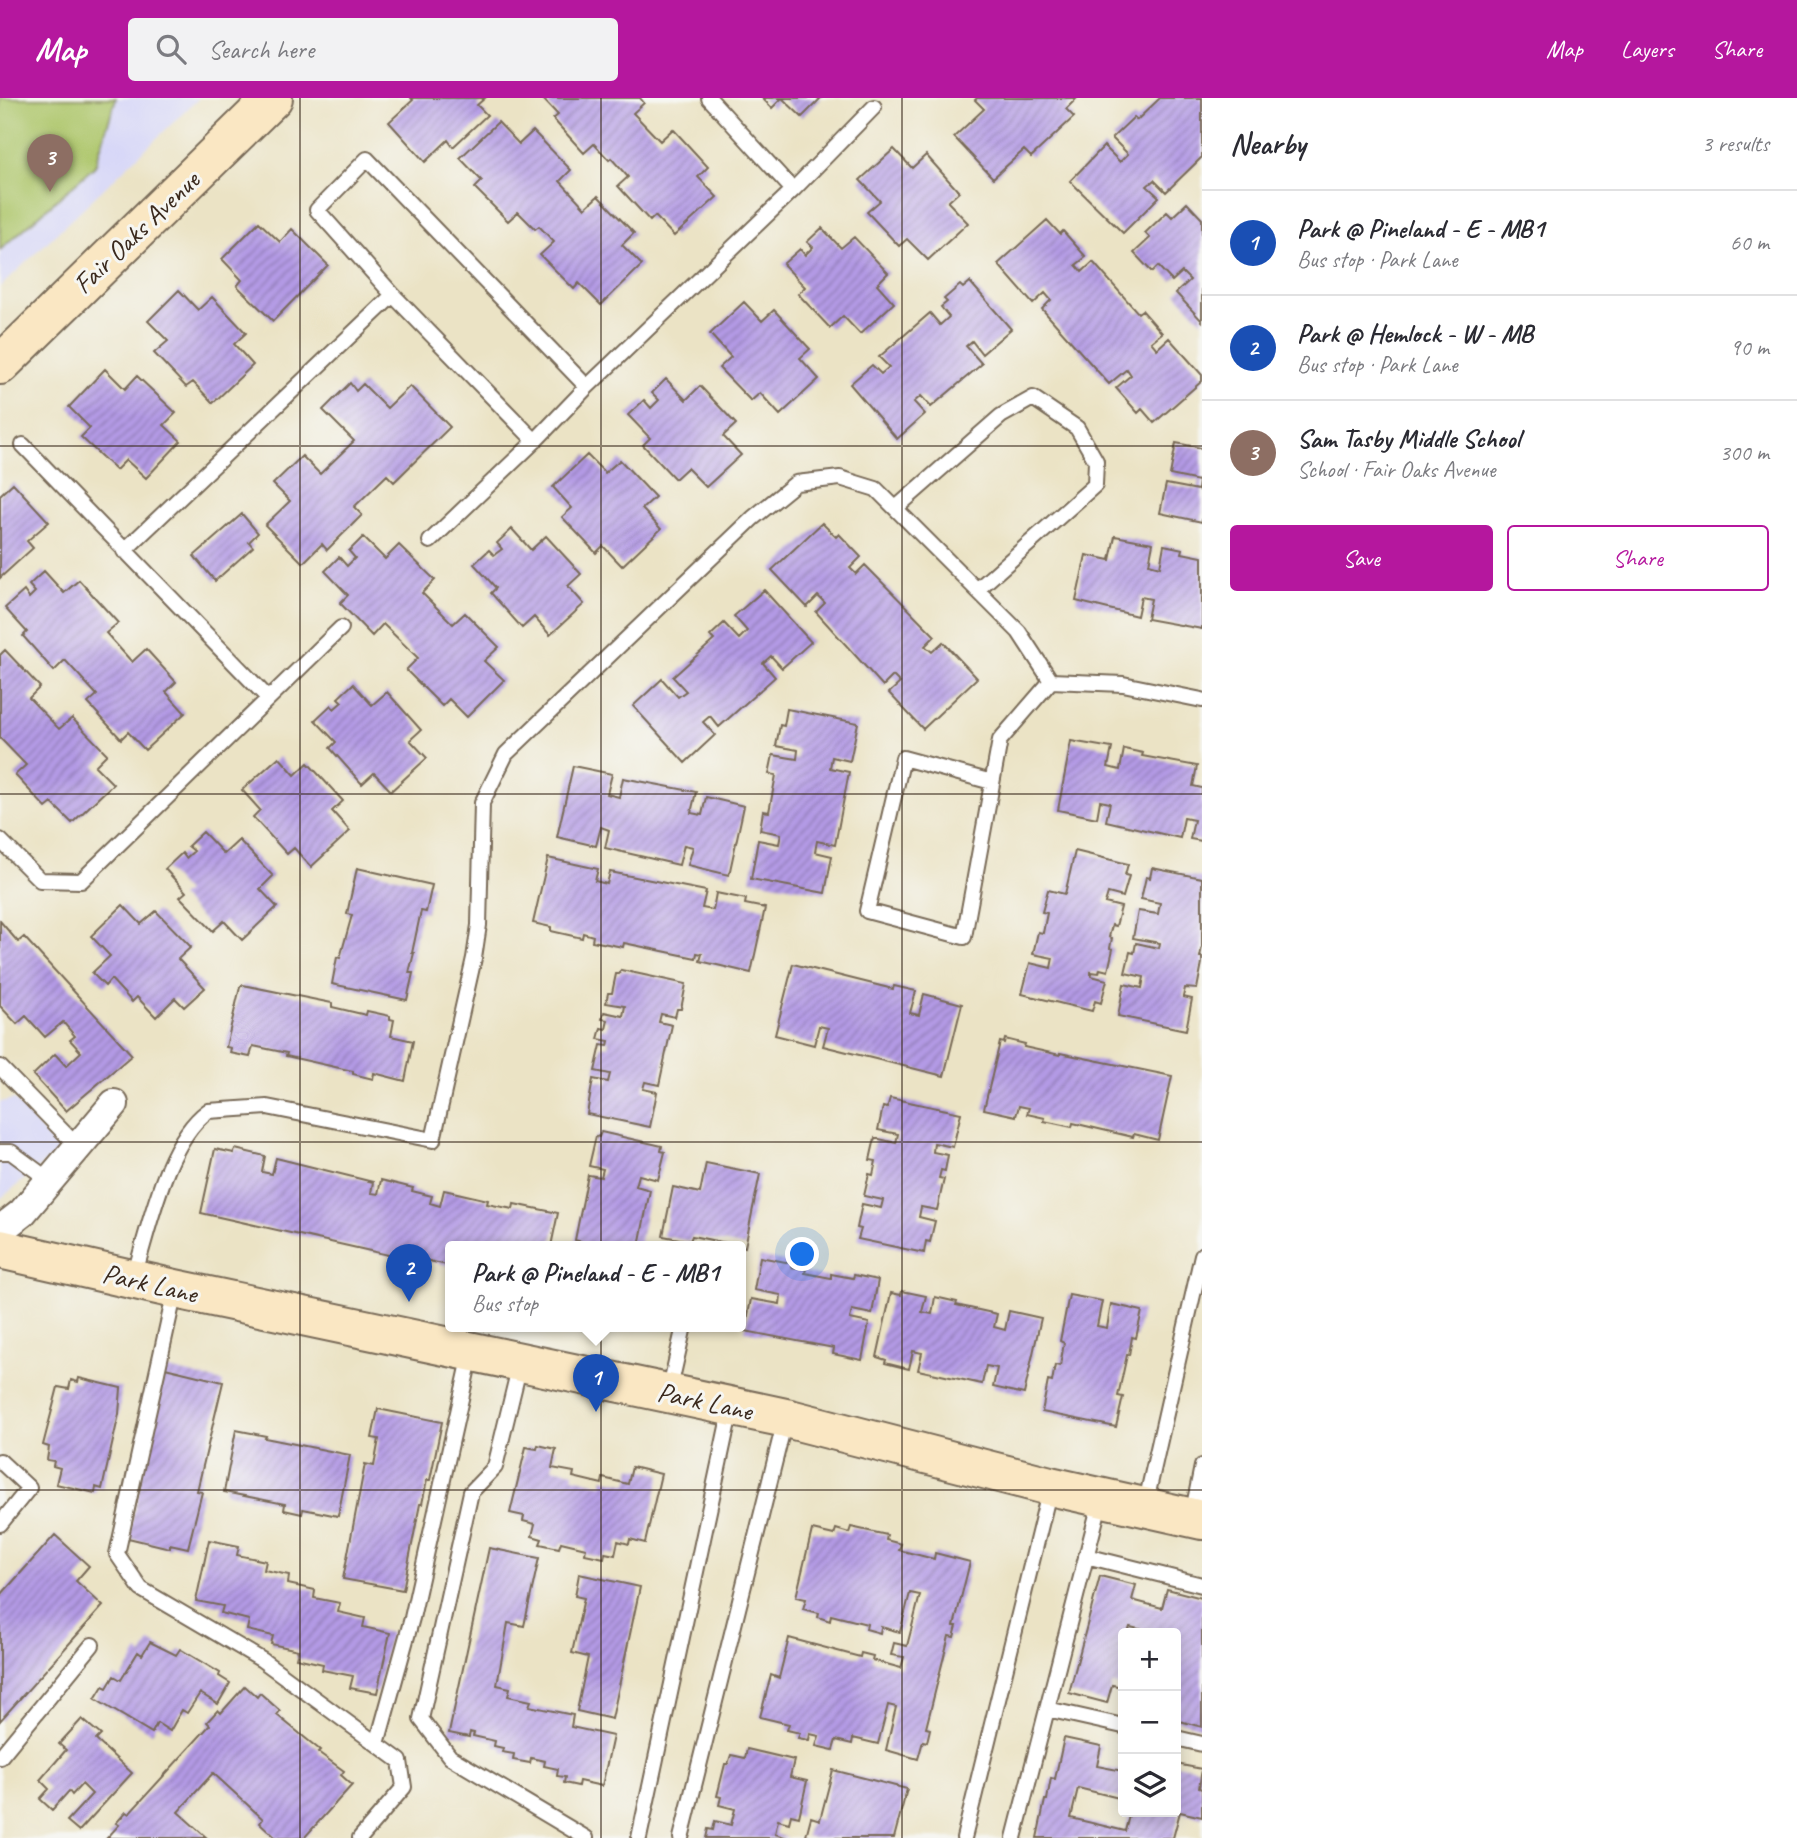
<!DOCTYPE html>
<html lang="en">
<head>
<meta charset="utf-8">
<style>
	:root { --surface:#fff; --page:#f2f2f3; --text:#2b2b33; --muted:#7c7c81; --line:#e1e1e2; --accent:#b5179e }
	body { margin:0; font-family:Caveat,sans-serif; background:var(--page); color:var(--text) }
	.controls { position:absolute; right:21px; bottom:21px; display:grid; overflow:hidden; border-radius:7px; box-shadow:0 4px 18px #0003 }
	.controls button { width:63px; height:63px; display:grid; place-items:center; padding:0; border:0; border-bottom:2px solid var(--line); background:var(--surface); color:var(--text); font:35px sans-serif }
	.you { position:absolute; left:803px; top:1157px; width:24px; height:24px; margin:-18px; border:5px solid #fff; border-radius:50%; background:#1a73e8; box-shadow:0 0 0 10px #1a73e833 }
	.badge { display:grid; place-items:center; width:46px; height:46px; border-radius:50%; background:var(--accent); color:#fff; font-size:23px; font-weight:700 }
	.pin { position:absolute; translate:-50% -58px; filter:drop-shadow(0 2px 4px #0008) }
	.pin::after { content:''; position:absolute; top:37px; width:24px; height:21px; background:inherit; clip-path:polygon(0 0,100% 0,50% 100%) }
	.popup { position:absolute; left:445px; top:1143px; width:301px; height:91px; box-sizing:border-box; display:grid; place-content:center; border-radius:7px; background:var(--surface); filter:drop-shadow(0 2px 5px #0005); font-size:23px; white-space:nowrap; color:var(--muted) }
	.popup b { font-size:26px; color:var(--text) }
	.popup::after { content:''; position:absolute; left:50%; top:100%; margin-left:-14px; border:14px solid transparent; border-top-color:var(--surface) }
	.list { margin:0; padding:0; list-style:none }
	h2 { display:flex; justify-content:space-between; align-items:center; height:91px; margin:0; padding:0 28px; font-size:30px }
	h2 small { font-size:23px; font-weight:400; color:var(--muted) }
	.list li { display:grid; grid-template-columns:46px 1fr auto; gap:21px; align-items:center; box-sizing:border-box; height:105px; padding:0 28px; border-top:2px solid var(--line) }
	.list b { display:block; font-size:26px; white-space:nowrap }
	.list p { margin:0; font-size:23px; white-space:nowrap; color:var(--muted) }
	.list em { font-size:23px; font-style:normal; color:var(--muted) }
	.actions { display:flex; gap:14px; padding:21px 28px }
	.actions a { flex:1; padding:16px 0; border:2px solid var(--accent); border-radius:7px; text-align:center; font-size:24px; color:var(--accent) }
	.actions .main { background:var(--accent); color:#fff }
	.icon { flex:none; width:38px; height:38px; fill:none; stroke:currentColor; stroke-width:2; stroke-linecap:round; stroke-linejoin:round }
	.map { position:relative; flex:none; width:1202px; height:1740px; overflow:hidden }
	header { display:flex; align-items:center; gap:42px; box-sizing:border-box; height:98px; padding:0 35px; background:var(--accent); color:#fff }
	header strong { font-size:33px }
	nav { display:flex; gap:38px; margin-inline-start:auto; font-size:24px }
	.search { width:490px; height:63px; background:var(--page); display:flex; align-items:center; gap:18px; box-sizing:border-box; padding:0 24px; border-radius:7px; color:var(--muted); font-size:26px }
	main { display:flex }
	aside { flex:1; background:var(--surface) }
	.map>svg:first-child { display:block }
	.built { fill:#d7d7f8 }
	.pitch { fill:#adc66b; stroke:#747844; stroke-width:2 }
	.building { fill:url(#building-hatch) }
	.lines { fill:none; stroke-linecap:round; stroke-linejoin:round }
	.lane-casing { stroke:#796b58; stroke-width:18 }
	.street-casing { stroke:#796b58; stroke-width:32 }
	.secondary-casing { stroke:#796b58; stroke-width:42 }
	.lane { stroke:#fff; stroke-width:14 }
	.street { stroke:#fff; stroke-width:28 }
	.secondary { stroke:#fae7c3; stroke-width:38 }
	.grid { fill:none; stroke:#3b2a1e; stroke-width:2; stroke-opacity:0.55 }
	.labels { text-anchor:middle; dominant-baseline:central; stroke-width:6; stroke-linejoin:round; paint-order:stroke }
	.street-label { font-size:28px; fill:#3b2a1e; stroke:#f6f6f2 }
</style>
</head>
<body>
<header>
<strong>Map</strong>
<div class="search"><svg class="icon" aria-label="search" viewBox="0 0 24 24"><circle cx="10" cy="10" r="6"/><path d="M15 15l6 6"/></svg>Search here</div>
<nav><a>Map</a><a>Layers</a><a>Share</a></nav>
</header>
<main>
<div class="map">
<svg width="1202" height="1740" viewBox="0 0 1202 1740">
	<defs>
		<pattern id="building-hatch" width="6" height="6" patternUnits="userSpaceOnUse" patternTransform="scale(1.75)"><rect width="6" height="6" fill="#b39ae5"/><path d="M-1 1l2-2M0 6l6-6M5 7l2-2" fill="none" stroke="#937eb9"/></pattern>
	</defs>
	<rect width="100%" height="100%" fill="#f6f6f2"/>
	<filter id="ink" filterUnits="userSpaceOnUse"><feTurbulence type="fractalNoise" baseFrequency=".0143" numOctaves="2"/><feDisplacementMap in="SourceGraphic" scale="14" xChannelSelector="R" yChannelSelector="G"/><feConvolveMatrix kernelMatrix="1 2 1 2 8 2 1 2 1" color-interpolation-filters="sRGB"/></filter>
	<filter id="wash" filterUnits="userSpaceOnUse"><feTurbulence type="fractalNoise" baseFrequency=".00686" numOctaves="4" result="noise"/><feDisplacementMap in="SourceGraphic" scale="28" xChannelSelector="R" yChannelSelector="G"/><feGaussianBlur stdDeviation="1.57" result="paint"/><feColorMatrix in="noise" values="0 0 0 0 0 0 0 0 0 0 0 0 0 0 0 0 0 1.4 0 .05"/><feComposite in="paint" operator="in"/></filter>
	<g filter="url(#wash)">
		<rect width="100%" height="100%" fill="#ebe3c5"/>
		<path class="built" d="M0 0H199L0 189Z
			M14 1001 59 1053 0 1101V1004Z"/>
		<path class="pitch" d="M0 0H116L95 68 0 152Z"/>
		<g id="blocks">
			<path class="building" d="M411 0H485L477 7 487 17 453 49 448 42 425 64 389 24 413 2Z
				M542 0H640L644 5 633 15 660 43 673 31 708 69 698 79 717 99 674 138 655 118 650 123 618 88 628 79 611 60 609 62 594 46 584 55 553 21 558 17Z
				M762 0H782L772 10Z
				M782 0H821L802 19Z
				M977 0H1077L1066 11 1074 19 1031 59 1024 52 993 80 954 39 984 11 975 2Z
				M1160 0H1202V59L1166 94 1154 82 1147 88 1159 99 1123 135 1070 83 1104 48 1120 64 1128 56 1112 40 1134 19 1137 22Z
				M498 24 519 46 533 33 571 72 560 83 585 110 598 98 634 135 622 147 642 167 601 207 579 185 574 191 540 157 554 144 539 128 535 131 518 114 508 123 475 90 482 83 460 60Z
				M894 51 912 70 926 57 959 94 948 104 968 125 928 162 907 141 899 148 867 114 880 103 860 82Z
				M1187 105 1202 121V223L1176 195 1190 182 1182 174 1172 183 1158 168 1152 174 1134 155 1150 140 1145 135 1167 114 1172 119Z
				M1047 122 1060 136 1063 133 1086 159 1076 167 1082 174 1093 164 1138 215 1142 212 1162 235 1151 244 1157 251 1169 240 1202 277V283L1154 325 1142 311 1138 315 1116 290 1131 277 1127 271 1109 286 1042 211 1051 202 1045 195 1033 206 998 166Z
				M259 124 280 144 292 131 328 167 273 223 237 188 242 182 222 161Z
				M822 130 841 150 854 139 888 175 877 186 894 205 860 236 843 218 830 230 798 196 805 189 783 166 800 151 805 157 813 149 807 144Z
				M970 184 1011 231 982 256 972 243 966 248 982 266 931 309 921 298 914 304 925 316 897 341 850 286 872 267 881 276 889 269 879 259 930 215 940 227 949 219 941 209 947 204 944 201 960 187 963 190Z
				M179 192 198 212 212 199 246 235 234 246 253 267 213 305 193 284 186 289 154 255 168 243 148 223Z
				M744 204 762 223 774 212 810 251 800 260 819 281 780 317 760 295 751 303 719 270 731 259 710 236Z
				M105 271 125 291 137 278 176 315 164 327 181 343 146 380 126 362 116 372 81 339 90 330 69 309Z
				M666 281 686 302 700 288 736 326 723 338 741 357 706 389 687 370 675 381 643 347 650 340 628 317 644 302 651 310 659 302 652 295Z
				M350 285 356 293 363 286 387 310 410 288 450 329 394 384 387 377 354 409 362 417 327 452 322 446 303 465 265 427 290 403 273 386 302 358 320 376 354 343 323 312Z
				M1176 345 1202 350V424L1160 415 1166 386 1198 392 1199 383 1170 377Z
				M587 357 605 375 620 362 655 399 642 411 661 431 622 468 603 448 596 455 562 419 572 410 553 389Z
				M13 385 49 424 27 443 33 450 0 480V397Z
				M242 416 258 435 249 444 253 449 215 483 194 458Z
				M822 425 836 439 839 436 861 459 850 470 856 476 865 467 935 538 925 548 932 554 943 544 977 580 923 631 889 595 900 585 893 578 883 588 816 514 825 505 818 498 807 509 772 472Z
				M512 431 531 452 546 438 581 476 568 488 584 506 550 537 534 519 522 530 491 495 496 490 474 466 489 452 494 457 502 451 497 445Z
				M1115 438 1153 445 1149 466 1160 469 1164 447 1183 451 1182 455 1202 459V531L1147 521 1151 501 1141 499 1137 518 1076 503 1086 457 1110 462Z
				M363 439 385 461 399 447 435 482 422 495 453 526 465 515 499 549 484 563 504 582 467 619 449 601 442 608 406 572 418 560 383 526 372 538 340 505 348 497 325 473 339 459 347 468 355 460 349 453Z
				M44 473 64 495 79 482 118 525 106 535 132 564 146 551 176 584 166 594 185 615 145 652 128 634 121 641 88 605 97 597 65 562 54 573 23 538 27 534 5 510 24 493 29 500 35 494 29 487Z
				M764 492 811 544 782 570 771 558 763 565 775 579 719 629 710 618 703 624 715 637 685 665 633 608 662 581 678 599 686 593 673 579 714 542 710 538 724 525 739 541 747 533 734 518Z
				M5 552 40 589 29 600 59 631 72 620 107 656 95 668 113 686 72 725 52 705 46 710 15 677 26 667 0 640V557Z
				M353 586 372 607 387 594 421 632 410 642 427 660 391 693 374 675 362 686 330 650 336 644 315 622 331 607 334 611 342 604 338 600Z
				M787 611 858 625 850 663 832 659 830 670 849 674 835 747 817 743 815 754 832 758 825 795 751 781 758 742 779 746 781 736 760 732 763 713 769 714 776 677 769 676 773 657 797 661 798 652 776 648 780 627 784 628Z
				M1071 643 1112 650 1108 669 1120 672 1124 651 1143 655 1142 658 1197 668 1193 688 1202 690V743L1190 741 1194 722 1184 720 1180 740 1106 723 1110 705 1100 703 1097 720 1058 712Z
				M279 659 295 677 308 665 343 703 332 713 350 733 311 769 294 750 287 756 253 719 260 712 242 692Z
				M573 668 612 676 607 696 619 699 623 680 696 694 691 715 702 717 706 699 744 708 729 777 688 767 693 749 684 747 679 767 605 750 609 732 601 729 596 748 557 739Z
				M203 734 224 756 239 742 273 778 260 791 277 809 242 842 224 823 213 833 180 799 186 794 165 771 182 755 186 760 194 753 188 748Z
				M1075 753 1128 766 1125 777 1129 778 1123 799 1108 795 1105 805 1121 809 1116 828 1112 827 1109 839 1112 840 1110 850 1113 851 1108 873 1100 871 1099 875 1091 874V878L1107 882 1101 905 1095 903 1092 913 1022 896 1030 865 1051 870 1053 860 1033 856 1038 834 1043 835 1047 815 1042 814 1048 792 1065 796Z
				M548 760 598 771 595 783 607 786 610 774 706 793 702 810 713 812 716 795 746 801 745 806 765 810 751 875 700 863 702 856 697 855 696 860 624 845 623 849 592 843 593 838 583 835 582 840 551 833V829L533 825Z
				M357 770 432 787 426 814 421 813 412 855H414L409 875H413L407 902 332 886 337 859 340 860 352 817 347 816Z
				M1152 770 1202 780V849L1200 859H1202V865L1197 891 1185 890 1183 899 1192 901 1186 932 1118 918 1124 886 1142 890 1144 879 1125 875 1130 854 1134 855 1136 845 1159 850 1160 845 1133 840 1138 813 1158 816 1160 805 1141 801 1146 779 1150 780Z
				M123 807 141 826 156 813 191 849 178 861 205 890 184 909 175 900 156 919 137 899 132 904 111 881 105 888 92 875 110 858 91 838Z
				M0 823 18 844 24 839 132 957 66 1013 33 977 55 956 66 968 81 954 70 942 75 938 63 924 45 939 26 918 17 926 0 908Z
				M793 866 893 891 894 888 916 893 910 915 919 917 924 896 962 906 944 978 823 948 828 930 819 928 814 947 775 937Z
				M621 872 686 886 681 911H677L675 919 661 916 659 924 672 927 659 987 645 984 643 991 657 994 650 1029 587 1016 593 981 608 984 610 976 595 973 601 947 608 948 609 943 598 941 601 930 606 931 608 922 602 921 604 914 623 918 625 908 606 905 608 895H612L616 876H619Z
				M243 887 332 905V909L366 917 367 913 390 918V921L394 922 391 938 413 943 405 983 374 975 373 981 353 976V973L286 958 287 955 253 948 250 959 230 955 231 950 226 949 240 889Z
				M1005 941 1025 946 1024 949 1060 957V955L1172 978 1158 1042 1134 1036 1133 1039 1073 1025 1072 1029 1044 1023 1045 1020 1027 1016 1029 1010 1019 1008 1016 1018 984 1011 1000 944 1004 945Z
				M890 1000 961 1015 953 1049 934 1045 933 1054 948 1057 945 1073 941 1072 939 1080 944 1081 937 1112 921 1109 919 1119 935 1123 930 1144 926 1143 924 1155 858 1141 861 1131 857 1130 862 1106 881 1110 883 1102 864 1098 869 1076 873 1077 876 1063 870 1062 875 1040 896 1045 898 1036 878 1032 883 1009 887 1010Z
				M601 1034 662 1048 661 1053 665 1054 658 1082 639 1077 636 1088 650 1092 639 1148H588V1146L575 1142 588 1077 601 1079 603 1071 589 1068 596 1038 599 1039Z
				M215 1051 234 1055 235 1051 265 1058 262 1074 272 1076 276 1060 373 1084 371 1095 378 1096 381 1082 413 1090 412 1093 432 1098 430 1105 440 1108 444 1092 488 1102 487 1106 513 1111 514 1106 558 1115 551 1148H451V1168L416 1160 415 1163 201 1115Z
				M706 1065 760 1076 745 1149 692 1138 690 1143 663 1138 673 1089 700 1095Z
				M760 1159 791 1165V1169L806 1171 805 1175 831 1180V1176L853 1180 854 1177 878 1182 872 1216 852 1212 850 1221 869 1225 862 1262 833 1256 834 1250 745 1233 751 1201 780 1206 781 1197 754 1192Z
				M902 1193 926 1198 922 1214 932 1216 935 1199 957 1204 956 1207 997 1216 994 1229 1005 1232 1009 1213 1041 1220 1024 1296 993 1289 997 1270 986 1268 982 1286 918 1272 922 1255 913 1253 909 1271 885 1265 886 1262 877 1259 891 1195 901 1197Z
				M1069 1197 1102 1203 1097 1228 1107 1230 1111 1206 1142 1213 1136 1240 1132 1239 1129 1257H1127L1118 1298 1123 1299 1116 1329 1042 1314 1048 1283 1052 1284 1055 1267 1060 1268 1064 1245 1060 1243Z
				M165 1270 223 1284 197 1393 202 1394 188 1450 170 1446V1450L128 1440 141 1384 137 1383Z
				M79 1280 121 1290 119 1316 102 1391 96 1389 95 1395 56 1386 60 1370 53 1368 54 1363 47 1362 49 1349 43 1347 58 1289 69 1291 71 1282 78 1284Z
				M378 1311 442 1324 430 1382H427L422 1406H420L403 1492 343 1481 365 1366 374 1368 379 1341 372 1340Z
				M236 1332 266 1338 265 1340 350 1357 338 1418 303 1411 302 1416 284 1412 285 1406 224 1394Z
				M538 1347 556 1351 552 1370 574 1374 573 1379 602 1386 603 1380 628 1386 632 1369 661 1376 645 1445 630 1441 629 1446 618 1443 615 1457 605 1455 604 1460 585 1456 586 1450 561 1444 559 1450 540 1446 542 1441 532 1438 535 1426 523 1423 524 1418 510 1415 526 1349 537 1351Z
				M851 1429 887 1437 886 1442 901 1446 899 1452 934 1461 935 1455 970 1464 954 1528H957L954 1539 949 1538 926 1630 930 1631 927 1644 923 1643 918 1661 886 1652 896 1609 888 1607 878 1646 853 1640 852 1646 836 1642 833 1652 816 1648 819 1638 810 1636 809 1642 798 1640 800 1635 787 1632 789 1626 760 1619 771 1577 779 1580 789 1540 860 1559 861 1555 873 1558 872 1562 901 1570 904 1559 891 1557 894 1545 907 1548 920 1497 910 1495 900 1534 881 1529 880 1535 866 1531 867 1526 831 1517 830 1523 818 1519 819 1515 803 1511 806 1501 796 1499 812 1432 834 1437 836 1431 849 1435Z
				M55 1437 89 1468 76 1483 103 1508 0 1623V1498Z
				M209 1442 239 1448 237 1457 266 1463 264 1472 289 1477 288 1486 315 1492 314 1500 340 1505 338 1514 365 1520 363 1529 390 1535 377 1595 350 1590 353 1578 322 1572 323 1566 296 1560 298 1552 271 1546 273 1538 247 1532 249 1522 221 1515 223 1508 196 1503Z
				M489 1450 539 1460 524 1528 508 1525 497 1587 510 1590 508 1598 531 1603 529 1608 573 1617 571 1629 613 1638 602 1688 579 1683 578 1688 564 1685 565 1679 557 1678 558 1671 544 1668 545 1663 531 1660 530 1665 513 1662 514 1656 502 1654 503 1650 494 1648 495 1643 473 1638 474 1635 470 1634 469 1639 449 1635Z
				M579 1476 640 1489 612 1621 577 1613 588 1559 572 1555 584 1500 575 1498Z
				M1100 1478 1136 1487 1132 1502 1162 1510 1167 1491 1202 1500V1629L1176 1622V1535H1156L1130 1529 1128 1535H1123V1589L1112 1587 1107 1605 1069 1595Z
				M150 1544 176 1557 180 1551 220 1575 219 1578 230 1585 218 1606 200 1595 187 1615 182 1612 170 1633 157 1625 152 1635 95 1601 103 1588 107 1590 114 1578 121 1582 138 1554 142 1557Z
				M245 1588 257 1599 260 1595 280 1613 277 1617 320 1652 318 1654 344 1673 341 1677 352 1687 304 1740H276L260 1725 263 1721 213 1675 178 1714 207 1740H107L119 1727 116 1725 126 1714 129 1716 210 1627 207 1624 218 1612 221 1615Z
				M82 1621 101 1637 96 1642 132 1675 79 1733 67 1723 92 1696 82 1686 72 1697 69 1693 52 1712 40 1701 49 1691 40 1682 66 1652 59 1646Z
				M1064 1640 1101 1648 1097 1668 1123 1673V1701L1078 1690 1071 1720 1125 1733 1130 1714H1176V1666L1202 1671 1199 1690 1202 1691V1719L1180 1714 1173 1740H1037L1045 1702H1047L1051 1680 1055 1681Z
				M747 1651 794 1662 790 1679 807 1683 799 1719 791 1717 789 1725 778 1722 775 1736 788 1740H706L708 1731 713 1732 715 1723 731 1727 735 1711 719 1707 721 1699 717 1698 725 1666H728L731 1657 745 1660Z
				M833 1672 907 1691 894 1740H814L806 1738 811 1719 820 1722Z"/>
		</g>
	</g>
	<g filter="url(#ink)">
		<use href="#blocks" fill-opacity="0" stroke="#796b58" stroke-width="2"/>
		<g class="lines">
			<g class="lane-casing">
				<path id="lane" d="M709 0 793 92
					M535 343 393 197 317 112 367 61 587 289
					M23 347 267 599
					M896 410 1001 318 1033 300 1077 330 1096 363 1095 387 977 492
					M430 443 535 343 587 289 793 92 874 9
					M124 453 393 197
					M1051 583 1123 586 1202 602
					M0 742 40 782 81 783 341 530
					M0 969 78 1049
					M0 1054H11L49 1082
					M133 1181C149 1132 165 1044 208 1013L267 1009 433 1042 474 860 479 827 482 705 506 656 753 420 796 385 840 380 876 391 1019 534 1051 583 1000 642 964 839 867 813 903 660 992 684
					M175 1193 117 1456 141 1491 262 1562 400 1663 404 1689 360 1740
					M520 1266 495 1369 471 1394 421 1621 450 1659 586 1740
					M669 1294 684 1228
					M0 1363 29 1390 0 1426
					M1145 1408 1202 1157
					M1192 1418 1202 1368
					M1086 1458 1202 1487
					M1047 1611 1123 1628
					M1176 1640 1202 1646
					M377 1646 412 1520 471 1256
					M0 1659 92 1547
					M639 1740 731 1310
					M681 1740 785 1322
					M964 1740 1050 1390
					M1014 1740 1101 1401"/>
			</g>
			<g class="street-casing">
				<path id="street" d="M0 1132 22 1115 114 1006"/>
			</g>
			<g class="secondary-casing">
				<path id="secondary" d="M0 267 273 0
					M0 1151 175 1191 786 1320 1050 1388 1202 1422"/>
			</g>
			<use href="#lane" class="lane"/>
			<use href="#street" class="street"/>
			<use href="#secondary" class="secondary"/>
		</g>
	</g>
	<path class="grid" d="M300 0V1740M601 0V1740M902 0V1740M0 348H1202M0 696H1202M0 1044H1202M0 1392H1202"/>
	<g class="labels">
		<g class="street-label">
			<text transform="translate(136 134) rotate(-44)">Fair Oaks Avenue</text>
			<text transform="translate(150 1185) rotate(13)">Park Lane</text>
			<text transform="translate(705 1303) rotate(12)">Park Lane</text>
		</g>
	</g>
</svg>
<div class="controls">
<button>+</button>
<button>−</button>
<button><svg class="icon" aria-label="layers" viewBox="0 0 24 24"><path d="M12 4l9 5-9 5-9-5zM3 14l9 5 9-5"/></svg></button>
</div>
<div class="you"></div>
<div class="pin badge" style="left:596px;top:1314px;background:#1a4fb4">1</div>
<div class="popup"><b>Park @ Pineland - E - MB1</b>Bus stop</div>
<div class="pin badge" style="left:409px;top:1204px;background:#1a4fb4">2</div>
<div class="pin badge" style="left:50px;top:94px;background:#8d6e63">3</div>
</div>
<aside>
<h2>Nearby<small>3 results</small></h2>
<ul class="list">
<li><span class="badge" style="background:#1a4fb4">1</span><div><b>Park @ Pineland - E - MB1</b><p>Bus stop · Park Lane</p></div><em>60 m</em></li>
<li><span class="badge" style="background:#1a4fb4">2</span><div><b>Park @ Hemlock - W - MB</b><p>Bus stop · Park Lane</p></div><em>90 m</em></li>
<li><span class="badge" style="background:#8d6e63">3</span><div><b>Sam Tasby Middle School</b><p>School · Fair Oaks Avenue</p></div><em>300 m</em></li>
</ul>
<div class="actions"><a class="main">Save</a><a>Share</a></div>
</aside>
</main>
</body>
</html>
